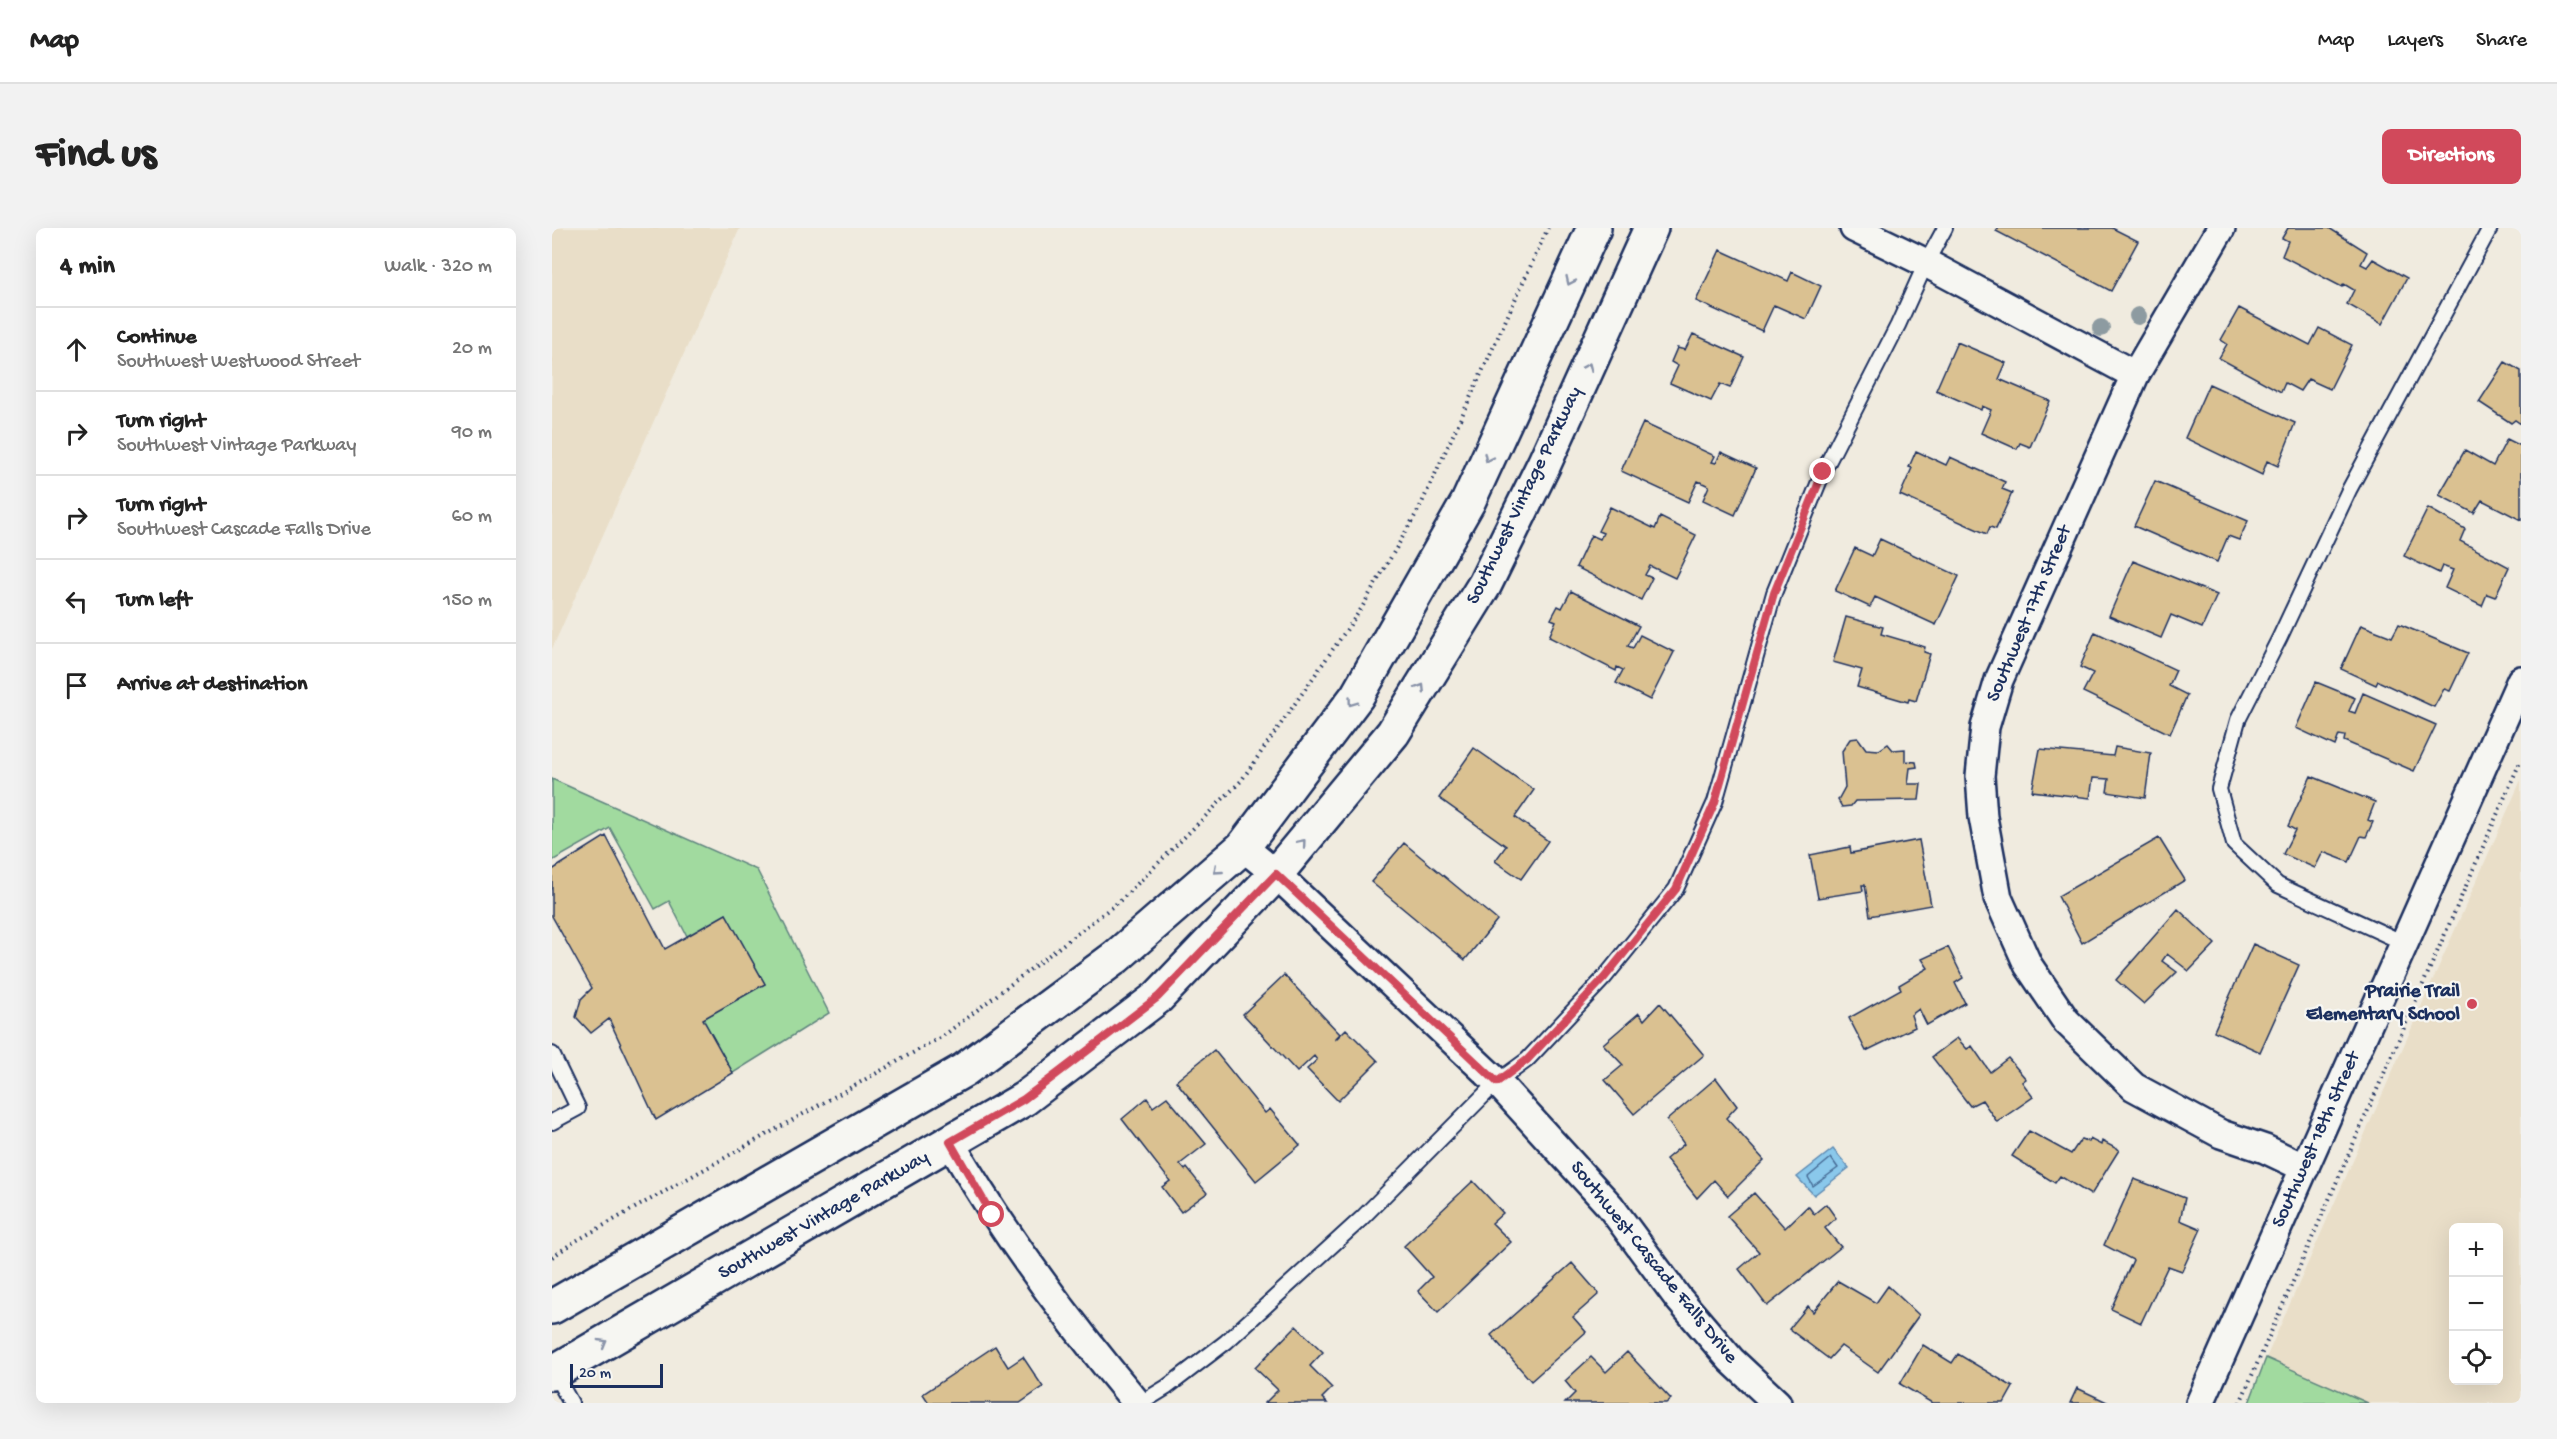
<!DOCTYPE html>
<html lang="en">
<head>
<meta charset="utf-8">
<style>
	:root { --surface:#fff; --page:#f2f2f2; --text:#222; --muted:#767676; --line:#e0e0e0; --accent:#d1495b }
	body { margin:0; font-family:"Gochi Hand",sans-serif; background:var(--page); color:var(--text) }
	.controls { position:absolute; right:18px; bottom:18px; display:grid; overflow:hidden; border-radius:9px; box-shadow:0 6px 24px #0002 }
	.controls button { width:54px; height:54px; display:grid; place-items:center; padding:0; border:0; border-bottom:2px solid var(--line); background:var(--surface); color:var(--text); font:30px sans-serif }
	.scale { position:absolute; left:18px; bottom:15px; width:93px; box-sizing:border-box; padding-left:6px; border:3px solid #1b2f5e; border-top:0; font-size:16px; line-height:21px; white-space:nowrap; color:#1b2f5e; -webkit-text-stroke:4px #f6f6f2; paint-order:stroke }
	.stop { position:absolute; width:18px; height:18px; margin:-14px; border:4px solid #d1495b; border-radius:50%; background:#fff }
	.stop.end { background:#d1495b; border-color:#fff; box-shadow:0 2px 6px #0008 }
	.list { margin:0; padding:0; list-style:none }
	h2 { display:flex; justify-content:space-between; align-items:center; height:78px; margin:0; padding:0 24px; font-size:26px }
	h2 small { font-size:20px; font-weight:400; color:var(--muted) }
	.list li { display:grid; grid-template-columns:39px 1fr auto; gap:18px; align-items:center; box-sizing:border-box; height:84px; padding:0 24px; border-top:2px solid var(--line) }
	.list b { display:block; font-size:22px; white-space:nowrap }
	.list p { margin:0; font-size:20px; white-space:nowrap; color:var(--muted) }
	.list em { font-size:20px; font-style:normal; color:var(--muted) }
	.icon { flex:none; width:33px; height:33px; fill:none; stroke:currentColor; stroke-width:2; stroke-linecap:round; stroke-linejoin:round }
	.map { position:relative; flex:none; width:1969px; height:1175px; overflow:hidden; border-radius:9px }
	header { display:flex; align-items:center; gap:36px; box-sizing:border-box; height:84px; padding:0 30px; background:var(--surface); border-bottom:2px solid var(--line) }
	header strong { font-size:28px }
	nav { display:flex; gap:33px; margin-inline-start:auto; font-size:21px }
	.intro { display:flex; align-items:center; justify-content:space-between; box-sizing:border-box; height:144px; padding:0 36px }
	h1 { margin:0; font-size:42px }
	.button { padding:15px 27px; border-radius:9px; background:var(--accent); color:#fff; font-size:21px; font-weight:700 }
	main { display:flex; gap:36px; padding:0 36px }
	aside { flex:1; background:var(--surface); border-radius:9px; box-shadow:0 6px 24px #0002 }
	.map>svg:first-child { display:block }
	.built { fill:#e9dec8; fill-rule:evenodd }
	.green { fill:#a1da9f; stroke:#5e847e; stroke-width:1.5 }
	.water { fill:#8ac8eb; stroke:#5e8bb3; stroke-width:1.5 }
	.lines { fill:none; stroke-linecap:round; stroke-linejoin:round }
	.shore { stroke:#476c96; stroke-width:1.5 }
	.building { fill:#dac191; stroke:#1b2f5e; stroke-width:1.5 }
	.lane-casing { stroke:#1b2f5e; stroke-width:18 }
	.street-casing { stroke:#1b2f5e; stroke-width:32 }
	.secondary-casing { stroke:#1b2f5e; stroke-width:38 }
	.path { stroke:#1b2f5e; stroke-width:4; stroke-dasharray:1.5 4.5; stroke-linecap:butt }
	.lane { stroke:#f6f6f2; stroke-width:14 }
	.street { stroke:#f6f6f2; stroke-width:27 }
	.secondary { stroke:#f6f6f2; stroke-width:33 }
	.tree { fill:#8d9ba1 }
	.oneway { stroke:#8892a8 }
	.route { stroke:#d1495b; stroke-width:8 }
	.poi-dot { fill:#d1495b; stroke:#f6f6f2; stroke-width:2 }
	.labels { text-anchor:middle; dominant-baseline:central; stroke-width:4.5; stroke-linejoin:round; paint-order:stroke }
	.street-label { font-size:20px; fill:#1b2f5e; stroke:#f6f6f2 }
	.poi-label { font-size:20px; font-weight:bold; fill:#1b2f5e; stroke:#f6f6f2; text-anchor:end }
</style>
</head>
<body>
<header>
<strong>Map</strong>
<nav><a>Map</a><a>Layers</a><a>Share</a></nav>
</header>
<div class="intro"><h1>Find us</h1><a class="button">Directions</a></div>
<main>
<aside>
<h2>4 min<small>Walk · 320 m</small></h2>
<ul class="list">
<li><svg class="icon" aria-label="ahead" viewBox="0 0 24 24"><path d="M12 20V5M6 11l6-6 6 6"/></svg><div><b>Continue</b><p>Southwest Westwood Street</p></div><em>20 m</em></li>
<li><svg class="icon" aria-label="right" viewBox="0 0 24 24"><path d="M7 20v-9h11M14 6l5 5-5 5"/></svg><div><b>Turn right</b><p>Southwest Vintage Parkway</p></div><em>90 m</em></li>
<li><svg class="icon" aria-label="right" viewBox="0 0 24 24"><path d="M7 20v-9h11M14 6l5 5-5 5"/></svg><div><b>Turn right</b><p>Southwest Cascade Falls Drive</p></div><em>60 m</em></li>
<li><svg class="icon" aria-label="left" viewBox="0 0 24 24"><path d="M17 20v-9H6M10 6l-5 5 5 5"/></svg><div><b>Turn left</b></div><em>150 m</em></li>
<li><svg class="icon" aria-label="arrive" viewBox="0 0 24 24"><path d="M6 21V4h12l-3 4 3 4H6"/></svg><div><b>Arrive at destination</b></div></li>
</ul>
</aside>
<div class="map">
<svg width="1969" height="1175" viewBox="0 0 1969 1175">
	<rect width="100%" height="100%" fill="#f0ebdf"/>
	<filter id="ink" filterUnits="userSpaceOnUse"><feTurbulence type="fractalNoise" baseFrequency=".0167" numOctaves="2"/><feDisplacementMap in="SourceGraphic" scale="12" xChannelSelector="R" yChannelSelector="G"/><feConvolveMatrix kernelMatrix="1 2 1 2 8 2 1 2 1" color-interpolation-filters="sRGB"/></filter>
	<g filter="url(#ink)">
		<path class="built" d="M0 0H188L0 421Z
			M1969 552V1175H1816L1714 1130ZM1902 1000H1946V1152H1902Z"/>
		<path class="green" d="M0 551 205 642 277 785 181 845 151 791 213 756 174 686 135 708 117 673 103 681 58 600 0 633Z
			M1714 1130 1816 1175H1697Z"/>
		<path class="water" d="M1281 921 1297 940 1262 967 1245 949Z"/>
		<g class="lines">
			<path class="shore" d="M1279 930 1286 940 1261 958 1256 949Z"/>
		</g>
		<path class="building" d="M1446 0H1560L1586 13 1559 63 1444 3Z
			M1736 0H1777L1815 24 1809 36 1815 39 1821 31 1855 50 1830 96 1795 76 1802 62 1792 56 1790 59 1730 28 1736 13 1730 10Z
			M1168 22 1236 53 1240 44 1269 58 1254 91 1222 77 1210 103 1144 73Z
			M1687 80 1758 117 1767 100 1800 117 1778 161 1756 151 1748 163 1733 155 1729 164 1667 130 1675 116 1669 112Z
			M1141 106 1192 129 1178 160 1168 156 1159 173 1118 155 1126 138 1119 134 1125 120 1133 122Z
			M1405 114 1454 135 1447 151 1498 173 1478 219 1468 215 1465 221 1429 205 1439 182 1430 178 1429 182 1384 162Z
			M1953 134 1969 143V196L1963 192 1959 195 1927 174Z
			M1657 156 1743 195 1726 238 1715 233 1710 247 1633 210Z
			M1091 195 1163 228 1160 234 1164 235 1169 224 1204 240 1183 287 1151 272 1157 258 1146 253 1136 274 1069 243Z
			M1955 211 1969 218V292L1930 272 1922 285 1887 267 1913 222 1941 238Z
			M1364 223 1394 237 1398 229 1453 254 1450 261 1460 265 1444 301 1438 299 1435 306 1348 267 1360 240 1357 239Z
			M1603 253 1696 293 1687 312 1676 308 1665 334 1582 298Z
			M1058 279 1103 301 1108 289 1144 307 1123 350 1098 338 1093 347 1100 350 1089 372 1024 339 1039 307 1048 311 1051 305 1046 303Z
			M1876 280 1913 301 1908 313 1957 339 1943 369 1935 366 1930 378 1893 360 1901 342 1890 338 1887 345 1852 328Z
			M1328 311 1407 348 1384 397 1323 369 1318 379 1283 363 1303 320 1320 328Z
			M1581 333 1665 367 1650 400 1619 387 1609 410 1557 388Z
			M1019 363 1087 398 1076 418 1081 420 1088 407 1122 424 1098 472 1064 455 1071 442 1065 439 1064 443 997 409 1004 393 999 391 1006 378 1010 380Z
			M1294 389 1331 399 1329 406 1373 419 1372 424 1378 426 1364 473 1357 471 1356 474 1305 459 1310 442 1281 434Z
			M1847 396 1916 425 1898 463 1892 461 1882 479 1826 453 1824 457 1789 441 1809 397 1840 409Z
			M1543 404 1624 442 1617 458 1635 467 1618 506 1531 464 1541 445 1528 439Z
			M1764 454 1803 470 1797 483 1803 485 1811 465 1884 497 1862 543 1792 513 1793 508 1787 507 1783 518 1744 500Z
			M1306 510 1314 521 1327 522 1336 516 1341 522 1353 521V533L1364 534 1365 539 1358 540 1356 556H1369L1367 572 1303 573 1299 578 1290 579 1286 572 1293 559 1290 523 1298 511Z
			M1563 519 1599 525 1593 570 1555 564 1557 551 1541 550 1538 570 1480 563 1488 521 1561 528Z
			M922 520 982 562 963 589 996 613 969 651 943 633 954 618 887 570Z
			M1759 548 1823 574 1816 592 1821 594 1814 609 1809 608 1797 634 1771 624 1763 640 1731 626 1743 602 1736 598Z
			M54 608 113 721 174 686 213 756 151 791 181 845 104 892 57 791 39 805 24 789 29 771 40 760 0 688V642Z
			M1607 610 1633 652 1530 715 1506 668Z
			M1367 612 1379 677 1318 688 1313 657H1310L1311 663 1266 670 1258 627 1298 619 1299 625Z
			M852 615 945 692 913 732 819 654Z
			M1626 681 1663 716 1637 743 1615 726 1610 733 1625 744 1592 776 1564 752Z
			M1701 716 1747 737 1708 824 1662 803Z
			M1396 719 1411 750 1403 755 1413 775 1375 797 1367 781 1359 787 1363 799 1314 823 1297 790 1349 761 1347 757 1376 740 1370 731Z
			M732 747 788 806 784 810V811L794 801 826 833 786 873 755 841 765 832 762 828 745 844 691 786Z
			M1108 775 1152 827 1082 886 1053 852 1071 837 1051 816 1087 785 1092 792Z
			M1405 810 1415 821 1420 818 1438 844 1456 830 1474 851 1470 854 1481 869 1445 894 1430 872 1418 878 1380 829Z
			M662 822 713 885 718 881 748 917 704 953 624 853Z
			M1164 850 1185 878 1174 890 1212 932 1176 968 1162 952 1145 970 1114 931 1132 916 1115 892Z
			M615 869 654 916 628 936 633 942 635 940 655 965 629 984 610 959 618 953 570 891 595 870 601 879Z
			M1477 903 1519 926 1529 911 1537 914 1538 911 1549 917 1550 913 1567 922 1539 967 1508 948 1503 955 1460 928Z
			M1582 951 1633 970 1628 992 1649 1001 1630 1043 1616 1038 1589 1095 1559 1081 1581 1032 1552 1017Z
			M921 953 951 985 940 995 959 1014 886 1084 866 1063 880 1049 852 1018Z
			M1202 965 1233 1000 1256 978 1262 986 1274 976 1284 990 1273 1000 1289 1019 1215 1078 1187 1041 1207 1024 1175 988Z
			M1020 1035 1047 1066 1021 1089 1034 1104 979 1153 939 1107Z
			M1286 1053 1324 1075 1336 1058 1367 1087 1326 1144 1289 1118 1277 1131 1237 1101 1256 1078 1261 1084Z
			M744 1098 771 1124 758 1138 780 1160 770 1170 775 1175H713L726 1162 703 1140Z
			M1371 1117 1400 1135 1406 1126 1461 1159 1452 1175H1380L1348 1156Z
			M443 1118 456 1139 471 1129 491 1159 468 1175H377L371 1166Z
			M1075 1124 1119 1171 1114 1175H1013L1023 1165 1013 1153 1039 1129 1054 1144Z
			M1525 1160 1557 1175H1518Z"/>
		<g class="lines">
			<g class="lane-casing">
				<path id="lane" d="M1852 715 1726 657 1682 616 1667 561 1686 492 1728 409 1797 262 1938 0
					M0 826 26 880 0 894
					M1 1143 19 1175
					M589 1175 615 1159 674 1114 809 991 945 854 975 832 1052 750 1124 661 1163 574 1222 365 1271 244 1346 97 1374 35 1393 0"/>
			</g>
			<g class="street-casing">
				<path id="street" d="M1302 0 1374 35 1583 147
					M1669 0 1583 147 1447 452 1433 499 1428 548 1431 589 1446 670 1476 737 1514 793 1582 859 1669 906 1713 921 1753 940
					M691 619 724 646 945 854 1058 978 1126 1070 1179 1132 1225 1175
					M398 914C452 1007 516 1093 585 1175
					M1648 1175 1969 452"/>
			</g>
			<g class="secondary-casing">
				<path id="secondary" d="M0 1079 412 842 564 729 691 619 805 468 916 274 1042 0
					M0 1145 472 871 606 769 724 646 841 505 933 356 992 236 1099 0"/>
			</g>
			<path class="path" d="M0 1029 22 1014 391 808 569 672 689 553 809 381 868 279 996 0
				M1688 1175 1969 532"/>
			<use href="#lane" class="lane"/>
			<use href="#street" class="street"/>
			<use href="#secondary" class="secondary"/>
		</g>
		<g class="tree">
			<circle cx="1586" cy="88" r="9"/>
			<circle cx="1549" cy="100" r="9"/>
		</g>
		<defs><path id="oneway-chevron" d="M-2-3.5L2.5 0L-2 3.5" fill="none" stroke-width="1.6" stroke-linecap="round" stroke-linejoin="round" transform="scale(1.5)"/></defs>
		<g class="oneway">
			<use href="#oneway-chevron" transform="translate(1018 53) rotate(115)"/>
			<use href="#oneway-chevron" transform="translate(1036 139) rotate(-66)"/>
			<use href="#oneway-chevron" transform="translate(936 230) rotate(115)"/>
			<use href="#oneway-chevron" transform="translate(869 460) rotate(-58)"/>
			<use href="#oneway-chevron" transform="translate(800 474) rotate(126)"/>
			<use href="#oneway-chevron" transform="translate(750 615) rotate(-50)"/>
			<use href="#oneway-chevron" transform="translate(665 642) rotate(139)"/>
			<use href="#oneway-chevron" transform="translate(51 1115) rotate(-30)"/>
		</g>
	</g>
	<g class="lines" filter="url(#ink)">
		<path class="route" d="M440 987 398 914 472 871 606 769 724 646 945 854 975 832 1052 750 1124 661 1163 574 1222 365 1271 244"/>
	</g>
	<circle class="poi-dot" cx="1920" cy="776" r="6"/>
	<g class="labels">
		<g class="street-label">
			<text transform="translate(973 268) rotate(-64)">Southwest Vintage Parkway</text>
			<text transform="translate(1478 386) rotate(-67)">Southwest 17th Street</text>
			<text transform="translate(1765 912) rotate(-66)">Southwest 18th Street</text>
			<text transform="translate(272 988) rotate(-30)">Southwest Vintage Parkway</text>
			<text transform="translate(1101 1035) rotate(51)">Southwest Cascade Falls Drive</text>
		</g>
		<g class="poi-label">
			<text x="1908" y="764">Prairie Trail<tspan x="1908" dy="23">Elementary School</tspan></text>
		</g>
	</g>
</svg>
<div class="controls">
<button>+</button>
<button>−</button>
<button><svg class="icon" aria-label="locate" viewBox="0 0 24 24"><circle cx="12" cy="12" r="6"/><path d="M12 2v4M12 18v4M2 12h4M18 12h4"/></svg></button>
</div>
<div class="scale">20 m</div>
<div class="stop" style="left:440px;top:987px"></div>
<div class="stop end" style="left:1271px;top:244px"></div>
</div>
</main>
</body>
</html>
